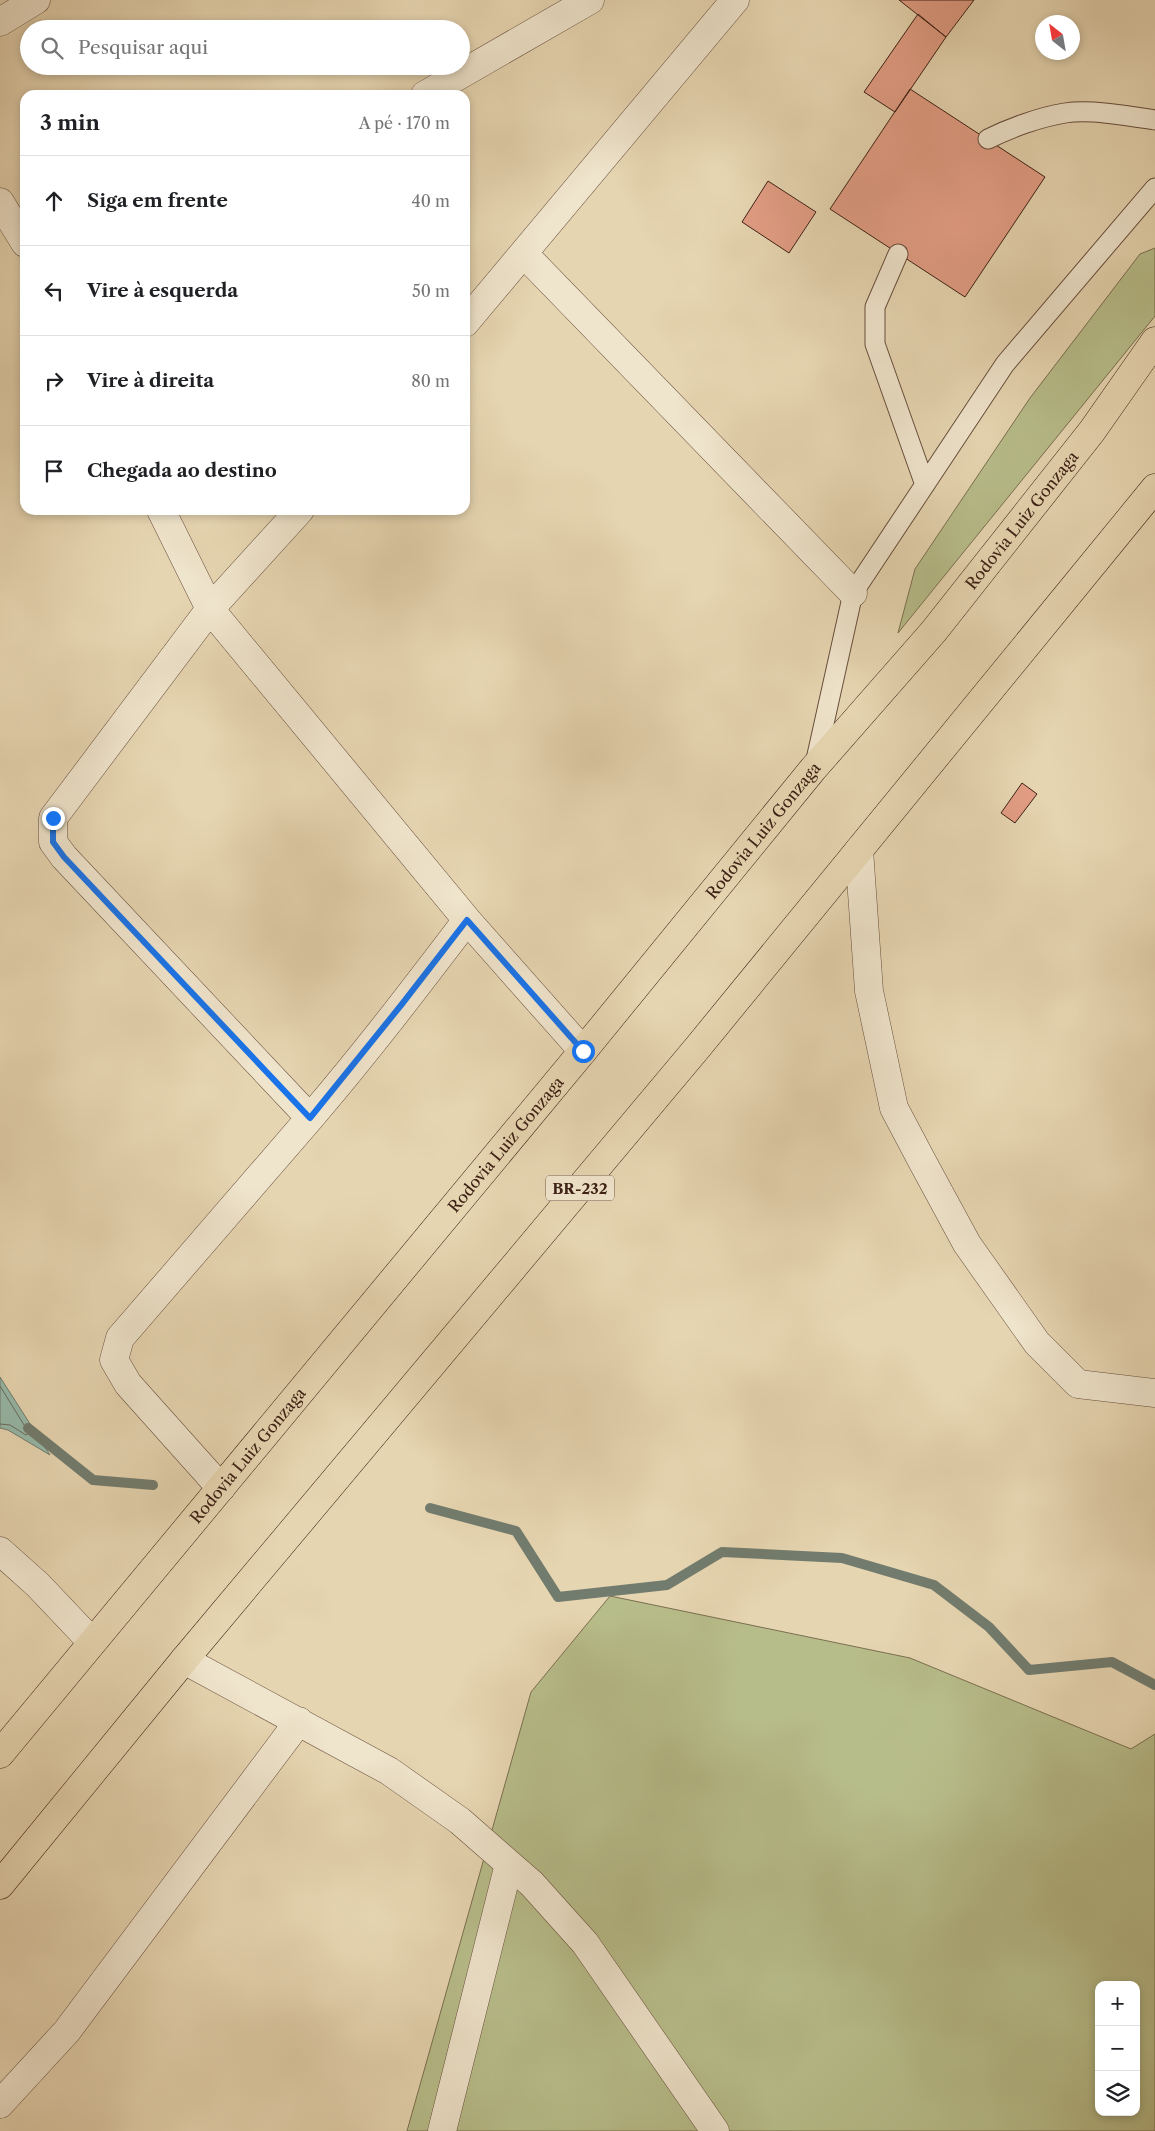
<!DOCTYPE html>
<html lang="pt">
<head>
<meta charset="utf-8">
<style>
	:root { --surface:#fff; --page:#f2f2f2; --text:#202124; --muted:#757577; --line:#e0e0e0 }
	body { margin:0; font-family:"Libre Caslon Text",serif; background:var(--page); color:var(--text) }
	.controls { position:absolute; right:15px; bottom:15px; display:grid; overflow:hidden; border-radius:10px; box-shadow:0 2px 8px #0003 }
	.controls button { width:45px; height:45px; display:grid; place-items:center; padding:0; border:0; border-bottom:1px solid var(--line); background:var(--surface); color:var(--text); font:25px sans-serif }
	.compass { position:absolute; left:1035px; top:15px; width:45px; height:45px; border-radius:50%; background:var(--surface); box-shadow:0 2px 8px #0003; rotate:329deg }
	.stop { position:absolute; width:15px; height:15px; margin:-11px; border:4px solid #1a73e8; border-radius:50%; background:#fff }
	.stop.end { background:#1a73e8; border-color:#fff; box-shadow:0 1px 5px #0008 }
	.list { margin:0; padding:0; list-style:none }
	h2 { display:flex; justify-content:space-between; align-items:center; height:65px; margin:0; padding:0 20px; font-size:21px }
	h2 small { font-size:16px; font-weight:400; color:var(--muted) }
	.list li { display:grid; grid-template-columns:32px 1fr auto; gap:15px; align-items:center; box-sizing:border-box; height:90px; padding:0 20px; border-top:1px solid var(--line) }
	.list b { display:block; font-size:19px; white-space:nowrap }
	.list em { font-size:16px; font-style:normal; color:var(--muted) }
	.icon { flex:none; width:28px; height:28px; fill:none; stroke:currentColor; stroke-width:2; stroke-linecap:round; stroke-linejoin:round }
	.map { position:relative; flex:none; width:1155px; height:2131px; overflow:hidden }
	.search { position:absolute; background:var(--surface); box-shadow:0 2px 8px #0003; left:20px; top:20px; width:450px; height:55px; display:flex; align-items:center; gap:12px; box-sizing:border-box; padding:0 18px; border-radius:28px; color:var(--muted); font-size:19px }
	.panel { position:absolute; background:var(--surface); box-shadow:0 2px 8px #0003; left:20px; top:90px; width:450px; height:425px; border-radius:15px }
	.map>svg:first-child { display:block }
	.green { fill:#b7bd8a; stroke:#7a6e50; fill-rule:evenodd }
	.water { fill:#96b9a9; stroke:#727c6e }
	.lines { fill:none; stroke-linecap:round; stroke-linejoin:round }
	.shore { stroke:#6a6c5f; stroke-width:1 }
	.stream { stroke:#727c6e; stroke-width:10 }
	.building { fill:#e29d84; stroke:#3d2015 }
	.service-casing { stroke:#674d3c; stroke-width:21 }
	.minor-casing { stroke:#674d3c; stroke-width:29 }
	.trunk-casing { stroke:#3d2015; stroke-width:29 }
	.service { stroke:#efe4cc; stroke-width:19 }
	.minor { stroke:#efe4cc; stroke-width:28 }
	.trunk { stroke:#e6d5b1; stroke-width:28 }
	.route { stroke:#1a73e8; stroke-width:6 }
	.labels { text-anchor:middle; dominant-baseline:central; stroke-width:4.5; stroke-linejoin:round; paint-order:stroke }
	.shield { fill:#efe4cc; stroke:#725b4c; stroke-width:1 }
	.shield-label { font-size:15px; font-weight:bold; fill:#3d2015 }
	.street-label { font-size:16px; fill:#3d2015; stroke:#efe4cc }
</style>
</head>
<body>
<div class="map">
<svg width="1155" height="2131" viewBox="0 0 1155 2131">
	<rect width="100%" height="100%" fill="#e6d5b1"/>
	<filter id="stains"><feTurbulence type="fractalNoise" baseFrequency=".004" numOctaves="4"/><feColorMatrix values="0 0 0 0 .2 0 0 0 0 .09 0 0 0 0 .02 0 0 0 .5 -.17"/></filter>
	<radialGradient id="worn" r=".72"><stop offset=".6" stop-color="#630" stop-opacity="0"/><stop offset="1" stop-color="#630" stop-opacity=".3"/></radialGradient>
	<path class="green" d="M1155 248V316L898 633 915 569 1030 398 1140 254Z
		M610 1596 910 1658 1131 1749 1155 1734V2131H407L531 1692ZM1099 1985H1136V2112H1099Z"/>
	<path class="water" d="M0 1377 50 1455 8 1430 0 1428Z"/>
	<g class="lines">
		<path class="shore" d="M0 1386 29 1433 26 1435 10 1425 0 1424"/>
		<path class="stream" d="M28 1428 93 1480 153 1485
			M430 1508 516 1531 558 1597 667 1585 722 1552 842 1558 934 1585 989 1627 1029 1670 1112 1662 1155 1685"/>
	</g>
	<path class="building" d="M899 0H974L946 37Z
		M918 14 946 37 895 112 864 92Z
		M910 89 1045 177 965 297 830 209Z
		M768 181 816 212 789 253 742 222Z
		M1022 783 1037 794 1015 823 1001 813Z"/>
	<g class="lines">
		<g class="service-casing">
			<path id="service" d="M988 139C1010 128 1040 117 1065 113 1090 109 1130 116 1155 120
				M898 254 875 307V344L925 485
				M815 764 853 593 1005 364 1155 188"/>
		</g>
		<g class="minor-casing">
			<path id="minor" d="M0 22 36 0
				M425 95 590 0
				M0 202 25 243
				M524 254 853 593
				M465 323 735 0
				M161 510 210 609 467 920 583 1051
				M300 510 210 609 53 818V842L64 857 310 1118
				M859 850 869 991 894 1108 922 1161 967 1244 1037 1343 1078 1384 1155 1393
				M221 1488 128 1384 114 1360 120 1338C183 1264 247 1192 310 1118 365 1054 416 987 467 920
				M0 1551 38 1585 92 1642
				M184 1660 389 1771 460 1821 532 1884 585 1943 715 2131
				M0 2104 67 2031 299 1721
				M442 2131 509 1864"/>
		</g>
		<g class="trunk-casing">
			<g id="trunk">
				<path id="s1" d="M0 1754 583 1051 813 769 934 631 1092 431 1155 341"/>
				<path d="M0 1885 184 1660 698 1047 1155 488"/>
			</g>
		</g>
		<use href="#service" class="service"/>
		<use href="#minor" class="minor"/>
		<use href="#trunk" class="trunk"/>
	</g>
	<g class="lines">
		<path class="route" d="M53 818V842L64 857 310 1118 402 1004 467 920 583 1051"/>
	</g>
	<g class="labels">
		<rect class="shield" x="546" y="1175.5" width="68" height="25" rx="4"/>
		<g class="shield-label">
			<text x="580" y="1188">BR-232</text>
		</g>
		<g class="street-label">
			<text stroke="none"><textPath href="#s1" startOffset="1602">Rodovia Luiz Gonzaga</textPath></text>
			<text stroke="none"><textPath href="#s1" startOffset="1198">Rodovia Luiz Gonzaga</textPath></text>
			<text stroke="none"><textPath href="#s1" startOffset="792">Rodovia Luiz Gonzaga</textPath></text>
			<text stroke="none"><textPath href="#s1" startOffset="388">Rodovia Luiz Gonzaga</textPath></text>
		</g>
	</g>
	<rect width="100%" height="100%" filter="url(#stains)"/>
	<rect width="100%" height="100%" fill="url(#worn)"/>
</svg>
<div class="controls">
<button>+</button>
<button>−</button>
<button><svg class="icon" aria-label="layers" viewBox="0 0 24 24"><path d="M12 4l9 5-9 5-9-5zM3 14l9 5 9-5"/></svg></button>
</div>
<svg class="compass" viewBox="-18 -18 36 36"><path d="M0-13l5 13h-10z" fill="#e53935"/><path d="M0 13l5-13h-10z" fill="#757577"/></svg>
<div class="stop" style="left:583px;top:1051px"></div>
<div class="stop end" style="left:53px;top:818px"></div>
<div class="search"><svg class="icon" aria-label="search" viewBox="0 0 24 24"><circle cx="10" cy="10" r="6"/><path d="M15 15l6 6"/></svg>Pesquisar aqui</div>
<section class="panel">
<h2>3 min<small>A pé · 170 m</small></h2>
<ul class="list">
<li><svg class="icon" aria-label="ahead" viewBox="0 0 24 24"><path d="M12 20V5M6 11l6-6 6 6"/></svg><div><b>Siga em frente</b></div><em>40 m</em></li>
<li><svg class="icon" aria-label="left" viewBox="0 0 24 24"><path d="M17 20v-9H6M10 6l-5 5 5 5"/></svg><div><b>Vire à esquerda</b></div><em>50 m</em></li>
<li><svg class="icon" aria-label="right" viewBox="0 0 24 24"><path d="M7 20v-9h11M14 6l5 5-5 5"/></svg><div><b>Vire à direita</b></div><em>80 m</em></li>
<li><svg class="icon" aria-label="arrive" viewBox="0 0 24 24"><path d="M6 21V4h12l-3 4 3 4H6"/></svg><div><b>Chegada ao destino</b></div></li>
</ul>
</section>
</div>
</body>
</html>
